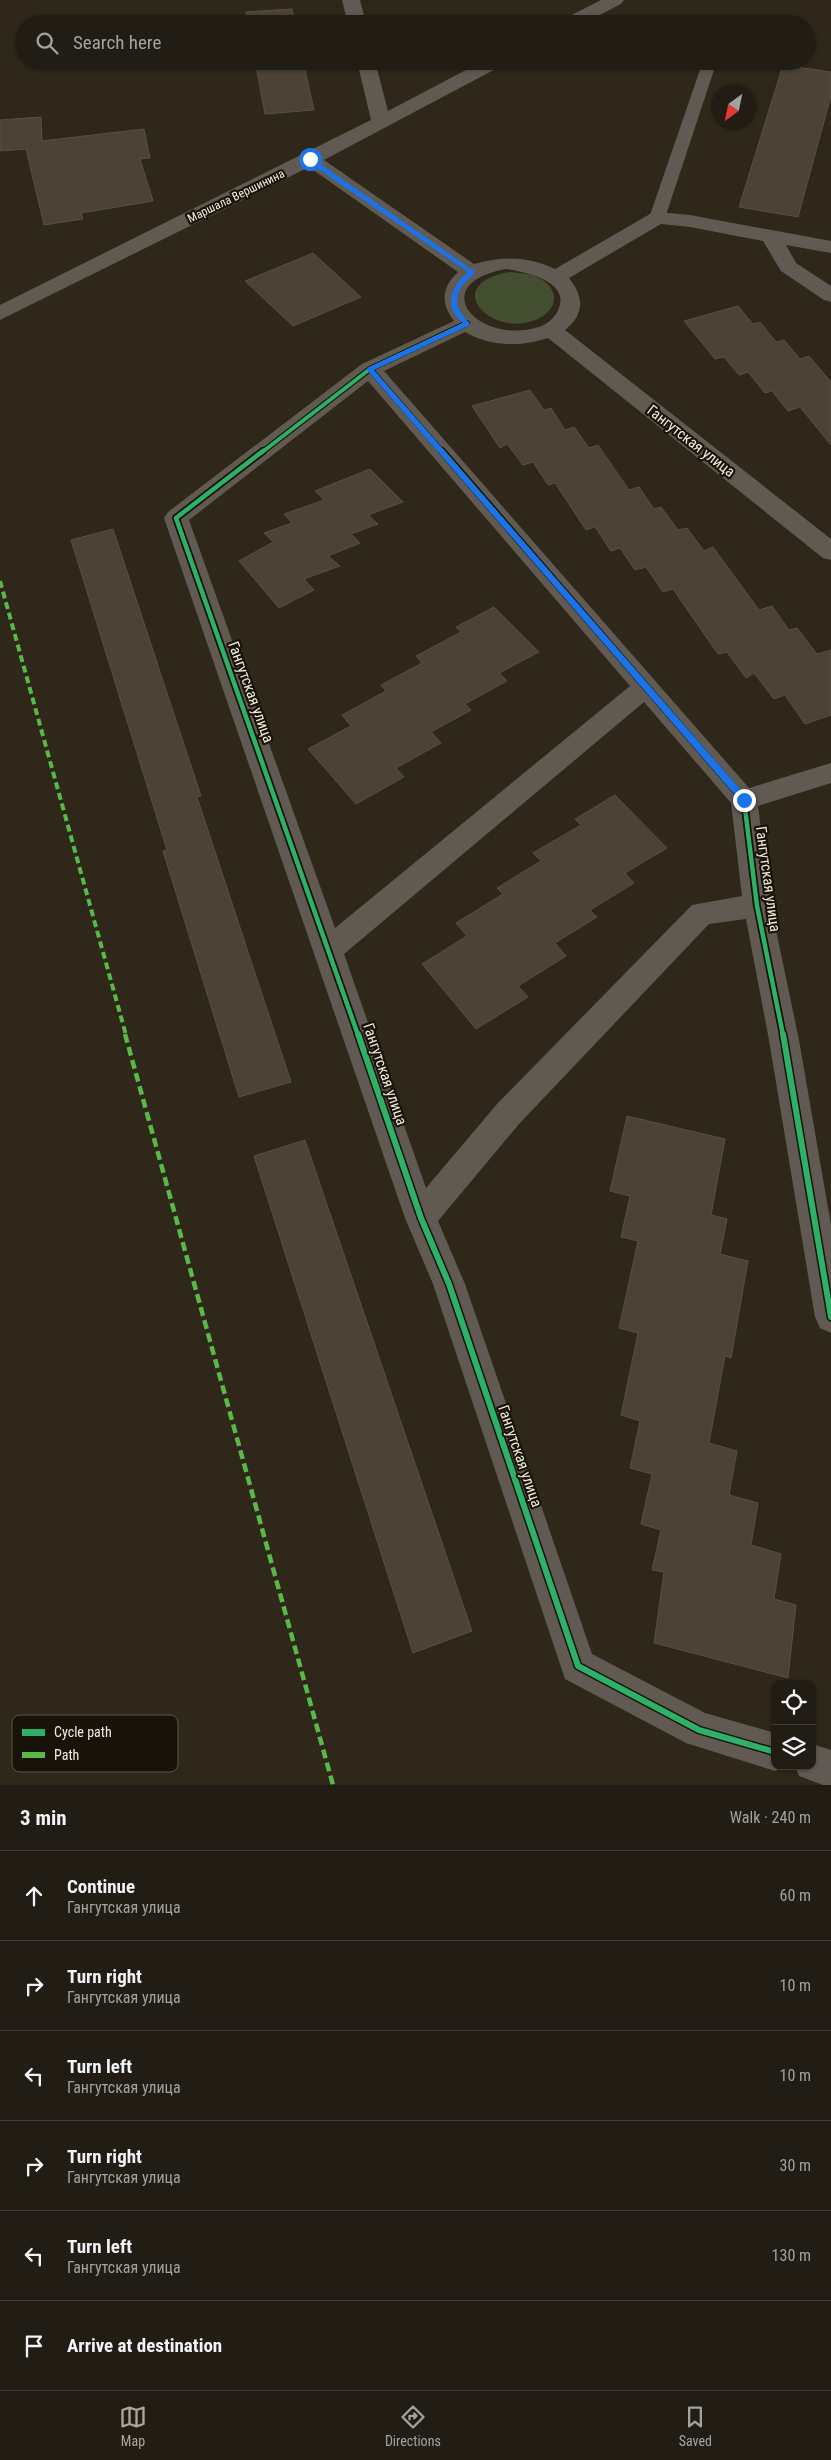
<!DOCTYPE html>
<html lang="en">
<head>
<meta charset="utf-8">
<style>
	:root { --surface:#221d14; --page:#2a261d; --text:#f1f3f6; --muted:#a2a2a0; --line:#3f3b34; --accent:#afa699 }
	body { margin:0; font-family:"Roboto Condensed",sans-serif; background:var(--page); color:var(--text) }
	.controls { position:absolute; right:15px; bottom:15px; display:grid; overflow:hidden; border-radius:10px; box-shadow:0 1px 4px #0004 }
	.controls button { width:45px; height:45px; display:grid; place-items:center; padding:0; border:0; border-bottom:1px solid var(--line); background:var(--surface); color:var(--text); font:25px sans-serif }
	.compass { position:absolute; left:711px; top:85px; width:45px; height:45px; border-radius:50%; background:var(--surface); box-shadow:0 1px 4px #0004; rotate:213deg }
	.stop { position:absolute; width:15px; height:15px; margin:-11px; border:4px solid #1a73e8; border-radius:50%; background:#fff }
	.stop.end { background:#1a73e8; border-color:#fff; box-shadow:0 1px 5px #0008 }
	.list { margin:0; padding:0; list-style:none }
	h2 { display:flex; justify-content:space-between; align-items:center; height:65px; margin:0; padding:0 20px; font-size:21px }
	h2 small { font-size:16px; font-weight:400; color:var(--muted) }
	.list li { display:grid; grid-template-columns:32px 1fr auto; gap:15px; align-items:center; box-sizing:border-box; height:90px; padding:0 20px; border-top:1px solid var(--line) }
	.list b { display:block; font-size:19px; white-space:nowrap }
	.list p { margin:0; font-size:16px; white-space:nowrap; color:var(--muted) }
	.list em { font-size:16px; font-style:normal; color:var(--muted) }
	.icon { flex:none; width:28px; height:28px; fill:none; stroke:currentColor; stroke-width:2; stroke-linecap:round; stroke-linejoin:round }
	.map { position:relative; flex:none; width:831px; height:1785px; overflow:hidden }
	.search { position:absolute; background:var(--surface); box-shadow:0 1px 4px #0004; left:15px; right:15px; top:15px; height:55px; display:flex; align-items:center; gap:12px; box-sizing:border-box; padding:0 18px; border-radius:28px; color:var(--muted); font-size:19px }
	.sheet { height:605px; background:var(--surface) }
	nav { display:flex; justify-content:space-around; align-items:center; box-sizing:border-box; height:70px; border-top:1px solid var(--line); background:var(--surface); font-size:14px; color:var(--muted) }
	nav a { display:grid; justify-items:center; gap:2px }
	nav .on { color:var(--accent) }
	.map>svg:first-child { display:block }
	.green { fill:#434d30 }
	.building { fill:#4c4235; stroke:#575047 }
	.lines { fill:none; stroke-linecap:round; stroke-linejoin:round }
	.service { fill:#615a53; fill-rule:evenodd }
	.minor { fill:#615a53; fill-rule:evenodd }
	.quiet-far1 { stroke:#58b947; stroke-width:4; stroke-dasharray:7 4; stroke-linecap:butt }
	.quiet { stroke:#58b947; stroke-width:4.5; stroke-dasharray:9 4.5; stroke-linecap:butt }
	.cycleway-far2-casing { stroke:#181309; stroke-width:6 }
	.cycleway-far1-casing { stroke:#181309; stroke-width:8 }
	.cycleway-casing { stroke:#181309; stroke-width:9 }
	.cycleway-far2 { stroke:#2db169; stroke-width:4 }
	.cycleway-far1 { stroke:#2db169; stroke-width:4.5 }
	.cycleway { stroke:#2db169; stroke-width:6 }
	.route { fill:#1a73e8 }
	.labels { text-anchor:middle; dominant-baseline:central; stroke-width:4.5; stroke-linejoin:round; paint-order:stroke }
	.far-street-label { font-size:12px; fill:#f4ebdd; stroke:#181309 }
	.street-label { font-size:15px; fill:#f4ebdd; stroke:#181309 }
	.key { fill:#181309; stroke:#5a5449; stroke-width:1 }
	.key-label { font-size:14px; fill:#f4ebdd }
</style>
</head>
<body>
<div class="map">
<svg width="831" height="1785" viewBox="0 0 831 1785">
	<rect width="100%" height="100%" fill="#2e271a"/>
	<path class="green" d="M510 272C519 273 528 273 537 277 558 286 561 308 538 319 492 340 438 284 510 272Z"/>
	<path class="building" d="M292 9 296 24H248L246 12Z
		M255 61H303L314 110 265 114Z
		M783 65 831 72V96L798 217 739 207Z
		M41 117 42 141 144 129 150 158 140 159 153 201 81 213 83 219 44 225 26 149 0 151V120Z
		M313 253 361 297 293 326 245 281Z
		M738 306 753 324 760 322 776 342 784 340 800 359 809 356 831 382V445L800 407 788 411 772 391 765 393 748 372 739 375 724 357 715 359 684 321Z
		M530 390 544 410 551 408 565 430 574 427 589 448 598 445 629 490 639 487 654 509 661 507 678 530 687 528 704 551 713 547 759 610 772 606 789 630 797 628 817 654 831 650V715L805 724 785 695 774 699 754 673 746 678 727 652 718 654 673 589 663 592 646 567 635 570 620 548 611 551 595 527 586 530 555 483 548 485 533 462 523 465 507 444 500 448 472 406Z
		M370 469 403 502 368 515 378 524 351 534 360 543 328 556 340 566 304 579 314 590 279 608 239 561 273 542 264 533 292 523 284 514 324 500 315 491Z
		M113 529 201 796 197 797 291 1082 239 1097 163 851 167 850 71 540Z
		M494 607 539 652 499 673 507 681 465 704 471 710 431 732 441 743 396 768 404 777 356 804 308 749 351 726 342 715 386 691 381 685 422 663 416 656 461 632 456 627Z
		M615 795 667 848 625 873 634 883 590 910 597 917 555 943 566 956 518 986 528 997 476 1029 422 964 467 936 456 923 503 894 497 888 541 861 533 853 581 825 575 819Z
		M627 1116 725 1139 711 1215 727 1219 720 1254 748 1261 731 1358 725 1356 709 1443 737 1451 729 1495 758 1503 751 1545 781 1554 774 1599 796 1605 788 1678 654 1643 664 1572 652 1570 661 1530 641 1524 652 1474 630 1468 640 1421 621 1415 638 1333 619 1328 638 1241 621 1237 630 1196 610 1191Z
		M305 1140 472 1631 413 1653 254 1156Z"/>
	<g class="lines">
		<path class="service" d="M703 61H717L665 218 657 223 652 221 649 218Z"/>
		<path class="minor" d="M342 0H360L366 24H348Z
			M601 0H624L621 4 582 24H559L562 20Z
			M357 61H375L388 111 483 61H506L503 65 324 160 474 264C502 256 528 256 555 269L650 214 657 212 690 215 831 241V253L786 245 796 263 831 286V302L824 300 781 271 763 241 690 227 661 224 569 278C584 297 585 314 565 330L831 539V560L823 558 548 338C522 347 490 347 465 332L384 371 749 788 831 763V783L758 806 771 906 799 1040 831 1225V1333L820 1328 815 1317 769 1040 746 919 709 924 519 1124 438 1221 465 1284 592 1654 705 1713 775 1733V1766H785L775 1771 686 1743 565 1679 433 1284 405 1218 164 518 168 512 362 364 454 321C440 303 442 287 458 272L309 167 0 320V305L371 120ZM506 269C524 272 572 281 558 310 555 318 547 324 539 327 478 346 424 284 506 269ZM368 381 630 686 335 928 189 520ZM644 702 731 803 742 896 692 905 497 1104 426 1188 344 954Z
			M812 1744 831 1750V1785H823L799 1776 795 1766H812Z"/>
		<path class="quiet-far1" d="M0 581 126 1035"/>
		<path class="quiet" d="M125 1034 333 1785"/>
		<g class="cycleway-far2-casing">
			<path id="cycleway-far2" d="M370 369 443 453
				M261 453 370 369 467 323"/>
		</g>
		<g class="cycleway-far1-casing">
			<path id="cycleway-far1" d="M263 451 176 518 358 1035
				M442 451 744 800 757 906 783 1035"/>
		</g>
		<g class="cycleway-casing">
			<path id="cycleway" d="M358 1034 421 1218 449 1284 578 1666 699 1730 775 1752
				M783 1034 831 1317"/>
		</g>
		<use href="#cycleway-far2" class="cycleway-far2"/>
		<use href="#cycleway-far1" class="cycleway-far1"/>
		<use href="#cycleway" class="cycleway"/>
	</g>
	<path class="route" d="M307 158H312L474 271V274C460 285 450 299 463 316 466 320 469 321 470 325L374 370 747 797V802H741L367 370V368L463 323C443 307 451 286 468 272L307 161Z"/>
	<g class="labels">
		<g class="far-street-label">
			<text transform="translate(236 196) rotate(-26)">Маршала Вершинина</text>
		</g>
		<g class="street-label">
			<text transform="translate(691 441) rotate(38)">Гангутская улица</text>
			<text transform="translate(251 692) rotate(70)">Гангутская улица</text>
			<text transform="translate(768 879) rotate(82)">Гангутская улица</text>
			<text transform="translate(385 1074) rotate(71)">Гангутская улица</text>
			<text transform="translate(520 1456) rotate(71)">Гангутская улица</text>
		</g>
	</g>
	<rect x="12" y="1715" width="166" height="57" rx="8" class="key"/>
	<rect x="22" y="1729" width="23" height="7" fill="#2db169"/>
	<rect x="22" y="1752" width="23" height="6" fill="#58b947"/>
	<g class="key-label">
		<text x="54" y="1737">Cycle path</text>
		<text x="54" y="1760">Path</text>
	</g>
</svg>
<div class="controls">
<button><svg class="icon" aria-label="locate" viewBox="0 0 24 24"><circle cx="12" cy="12" r="6"/><path d="M12 2v4M12 18v4M2 12h4M18 12h4"/></svg></button>
<button><svg class="icon" aria-label="layers" viewBox="0 0 24 24"><path d="M12 4l9 5-9 5-9-5zM3 14l9 5 9-5"/></svg></button>
</div>
<svg class="compass" viewBox="-18 -18 36 36"><path d="M0-13l5 13h-10z" fill="#e53935"/><path d="M0 13l5-13h-10z" fill="#a2a2a0"/></svg>
<div class="stop" style="left:310px;top:159px"></div>
<div class="stop end" style="left:744px;top:800px"></div>
<div class="search"><svg class="icon" aria-label="search" viewBox="0 0 24 24"><circle cx="10" cy="10" r="6"/><path d="M15 15l6 6"/></svg>Search here</div>
</div>
<section class="sheet">
<h2>3 min<small>Walk · 240 m</small></h2>
<ul class="list">
<li><svg class="icon" aria-label="ahead" viewBox="0 0 24 24"><path d="M12 20V5M6 11l6-6 6 6"/></svg><div><b>Continue</b><p>Гангутская улица</p></div><em>60 m</em></li>
<li><svg class="icon" aria-label="right" viewBox="0 0 24 24"><path d="M7 20v-9h11M14 6l5 5-5 5"/></svg><div><b>Turn right</b><p>Гангутская улица</p></div><em>10 m</em></li>
<li><svg class="icon" aria-label="left" viewBox="0 0 24 24"><path d="M17 20v-9H6M10 6l-5 5 5 5"/></svg><div><b>Turn left</b><p>Гангутская улица</p></div><em>10 m</em></li>
<li><svg class="icon" aria-label="right" viewBox="0 0 24 24"><path d="M7 20v-9h11M14 6l5 5-5 5"/></svg><div><b>Turn right</b><p>Гангутская улица</p></div><em>30 m</em></li>
<li><svg class="icon" aria-label="left" viewBox="0 0 24 24"><path d="M17 20v-9H6M10 6l-5 5 5 5"/></svg><div><b>Turn left</b><p>Гангутская улица</p></div><em>130 m</em></li>
<li><svg class="icon" aria-label="arrive" viewBox="0 0 24 24"><path d="M6 21V4h12l-3 4 3 4H6"/></svg><div><b>Arrive at destination</b></div></li>
</ul>
</section>
<nav>
<a class="on"><svg class="icon" aria-label="map" viewBox="0 0 24 24"><path d="M3 6l6-2 6 2 6-2v14l-6 2-6-2-6 2zM9 4v14M15 6v14"/></svg>Map</a>
<a><svg class="icon" aria-label="directions" viewBox="0 0 24 24"><path d="M12 3l9 9-9 9-9-9zM9 14v-3h6M13 9l2 2-2 2"/></svg>Directions</a>
<a><svg class="icon" aria-label="saved" viewBox="0 0 24 24"><path d="M7 4h10v16l-5-4-5 4z"/></svg>Saved</a>
</nav>
</body>
</html>
